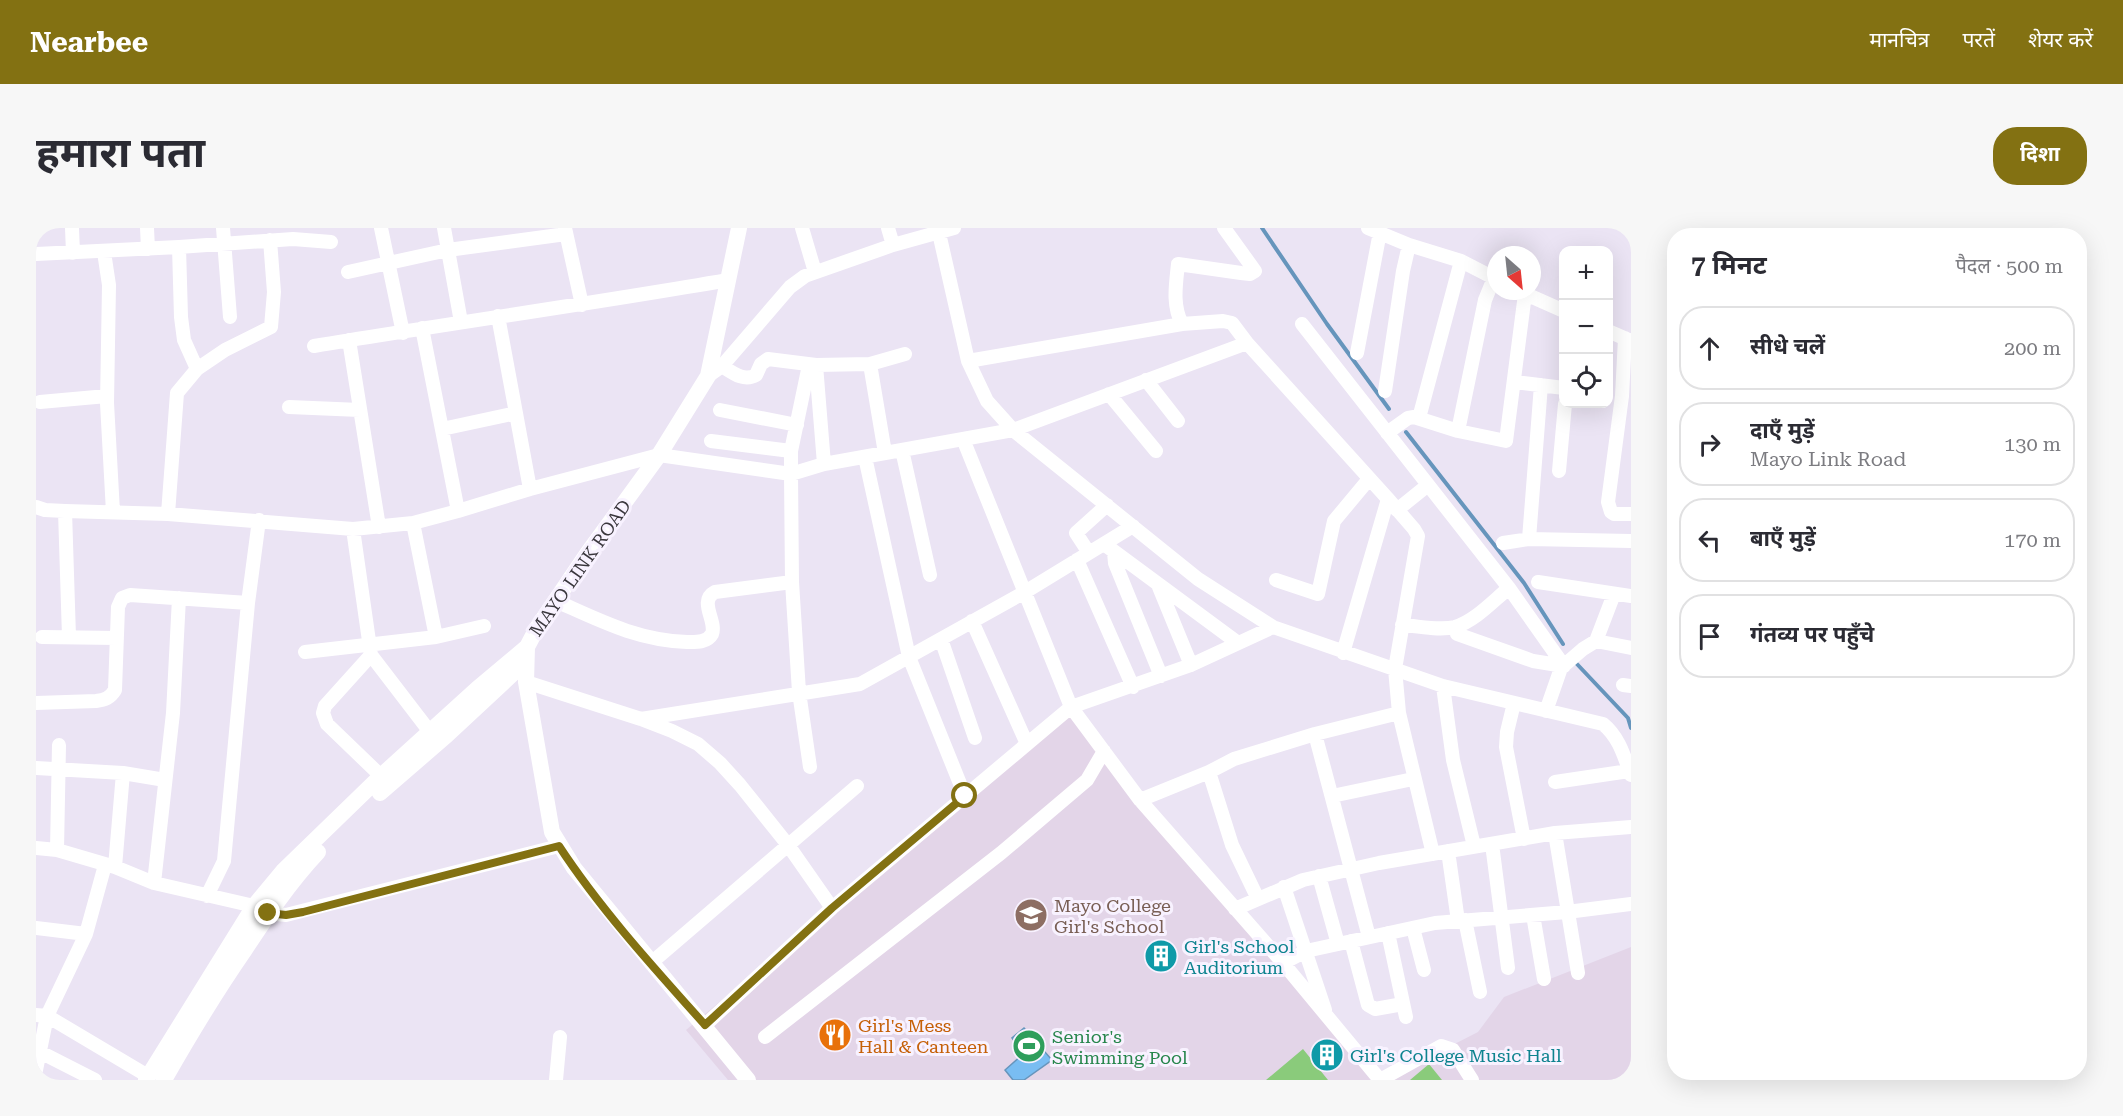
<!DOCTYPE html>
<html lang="hi">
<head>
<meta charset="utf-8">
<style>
	:root { --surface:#fff; --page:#f7f7f7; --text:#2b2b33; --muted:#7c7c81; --line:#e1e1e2; --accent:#837112 }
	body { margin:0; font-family:"Roboto Serif","Noto Sans Devanagari",serif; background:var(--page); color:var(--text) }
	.controls { position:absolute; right:18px; top:18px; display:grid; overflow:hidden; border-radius:12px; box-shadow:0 6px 24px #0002 }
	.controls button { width:54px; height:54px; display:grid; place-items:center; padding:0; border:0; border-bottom:2px solid var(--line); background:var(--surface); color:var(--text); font:30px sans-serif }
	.compass { position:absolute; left:1451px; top:18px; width:54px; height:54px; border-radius:50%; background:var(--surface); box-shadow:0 6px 24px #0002; rotate:153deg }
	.stop { position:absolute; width:18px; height:18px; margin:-14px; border:4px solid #837112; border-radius:50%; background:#fff }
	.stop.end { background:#837112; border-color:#fff; box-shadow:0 2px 6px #0008 }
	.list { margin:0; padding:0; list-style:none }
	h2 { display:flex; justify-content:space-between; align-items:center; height:78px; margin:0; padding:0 24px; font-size:26px }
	h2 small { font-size:20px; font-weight:400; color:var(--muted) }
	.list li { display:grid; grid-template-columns:39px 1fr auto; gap:18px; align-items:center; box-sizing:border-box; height:84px; margin:0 12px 12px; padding:0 12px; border:2px solid var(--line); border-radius:24px }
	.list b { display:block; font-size:22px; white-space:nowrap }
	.list p { margin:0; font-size:20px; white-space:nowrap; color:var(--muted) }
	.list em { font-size:20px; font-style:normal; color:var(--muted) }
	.icon { flex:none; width:33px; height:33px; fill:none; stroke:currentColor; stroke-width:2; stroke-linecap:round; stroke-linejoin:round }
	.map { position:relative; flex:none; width:1595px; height:852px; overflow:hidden; border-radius:24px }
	header { display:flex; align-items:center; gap:36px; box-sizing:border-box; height:84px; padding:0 30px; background:var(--accent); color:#fff }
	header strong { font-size:28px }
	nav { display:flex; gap:33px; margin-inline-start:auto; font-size:21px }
	.intro { display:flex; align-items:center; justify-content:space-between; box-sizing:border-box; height:144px; padding:0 36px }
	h1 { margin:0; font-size:42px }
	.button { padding:15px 27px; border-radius:24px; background:var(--accent); color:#fff; font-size:21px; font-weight:700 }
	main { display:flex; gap:36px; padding:0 36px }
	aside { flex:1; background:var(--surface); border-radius:24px; box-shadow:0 6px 24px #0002 }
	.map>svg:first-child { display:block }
	.education { fill:#e3d5e8 }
	.green { fill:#8acb7b }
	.water { fill:#79bdf2; stroke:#6695bc; stroke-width:1.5 }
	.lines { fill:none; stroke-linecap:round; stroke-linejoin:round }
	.stream { stroke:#6695bc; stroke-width:4 }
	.minor { stroke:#fff; stroke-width:14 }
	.tertiary { stroke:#fff; stroke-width:16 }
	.route { stroke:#837112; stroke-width:8 }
	.labels { text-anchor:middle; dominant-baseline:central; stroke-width:6; stroke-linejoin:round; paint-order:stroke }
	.street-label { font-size:18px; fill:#3a373d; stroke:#f8f2ff }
	.education-label { font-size:18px; fill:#785e54; stroke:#f8f2ff; text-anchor:start }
	.culture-label { font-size:18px; fill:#0d838f; stroke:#f8f2ff; text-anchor:start }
	.food-label { font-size:18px; fill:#c56008; stroke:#f8f2ff; text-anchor:start }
	.leisure-label { font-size:18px; fill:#27864d; stroke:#f8f2ff; text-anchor:start }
</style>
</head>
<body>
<header>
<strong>Nearbee</strong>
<nav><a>मानचित्र</a><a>परतें</a><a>शेयर करें</a></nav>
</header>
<div class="intro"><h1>हमारा पता</h1><a class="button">दिशा</a></div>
<main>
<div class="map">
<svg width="1595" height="852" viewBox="0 0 1595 852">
	<rect width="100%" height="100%" fill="#ebe4f4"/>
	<path class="education" d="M1035 479 1342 852H692L650 802Z
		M1595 719V852H1348L1442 804 1468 769Z"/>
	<path class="green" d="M1267 821 1292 852H1230Z
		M1393 836 1406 852H1374Z"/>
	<path class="water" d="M988 800 1016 832 988 852H977L969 842 987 826 976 810Z"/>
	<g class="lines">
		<path class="stream" d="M1226 0 1291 96 1353 181
			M1370 204 1488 355 1527 416
			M1540 435 1592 490 1595 500"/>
		<path class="minor" d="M36 0 37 25
			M111 0 112 21
			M187 0 194 89
			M345 0 367 105
			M408 0 425 94
			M529 0 546 77
			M766 0 779 44
			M852 0 857 17
			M1332 0 1373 17 1425 33 1460 51
			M903 5 932 133 951 173 977 202 1162 351 1237 399 1407 458 1567 496C1583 509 1588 528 1595 547
			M143 19 145 89 148 112 161 141
			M68 24 73 57 71 175 77 284
			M0 26 143 19 257 11 295 14
			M312 44 412 22 530 6
			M1483 63 1528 83
			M462 88 494 261
			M1146 96C1136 77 1140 56 1142 36L1205 45 1214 46 1219 43 1188 0
			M1266 96 1473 360 1528 438
			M386 100 422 283
			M1572 103 1595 113
			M1589 110 1586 168 1572 274 1575 284 1578 286H1595
			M313 112 343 299
			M278 118C416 95 554 76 692 52
			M1321 125 1344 4
			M932 133 1146 96 1187 93 1196 95 1211 115 1352 271 1378 301 1382 308 1359 441 1363 485 1279 506 1198 531 1173 544 1104 572
			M834 136 849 225
			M773 137 755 223V246L756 354 763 464 774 539
			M780 137 788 236
			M686 138C697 145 708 154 720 147L725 136 732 131 780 137 834 136 869 126
			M672 148 686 138 754 59 769 48 857 17 918 0
			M1110 152 1142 193
			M1479 154 1528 160
			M1349 163 1367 43 1373 17
			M1073 166 1120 223
			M4 174 71 168
			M253 179 324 182
			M684 182 761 197
			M1383 190 1425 33
			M406 201 480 185
			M1422 203 1449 72 1458 50
			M1351 205 1372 190 1378 189 1422 203 1470 213 1489 66
			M927 211 1035 479 1104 572 1247 735 1344 852
			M675 213 755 223
			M866 222 894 347
			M829 229 873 429 929 568
			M1523 243 1529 176
			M0 279 9 282 29 283 132 286 317 301 377 295 422 283 494 261 623 227 755 246 788 236 977 202 1211 115
			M1361 282 1392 257
			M29 283 33 409
			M132 286 141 165 161 141 189 122 235 99 238 64 234 12
			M377 295 400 409
			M317 301 335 427 394 504
			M1493 311 1505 157
			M1467 315 1493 311 1595 313
			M1068 316 1202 415
			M1078 324 1079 335 1125 448
			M1053 325 1040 305 1071 277
			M1041 332 1097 459
			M1240 352 1282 366 1298 293 1333 251
			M1502 354 1595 368
			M1123 359 1155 437
			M520 373C565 393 601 412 651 414 659 414 671 415 676 406 681 393 662 373 679 364L756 354
			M936 393 991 516
			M1366 397C1383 398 1403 403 1419 399 1439 393 1457 373 1473 360
			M1421 406 1497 433 1528 438
			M6 409 81 410
			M905 411 939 510
			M1560 413 1595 420
			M269 424 400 409 448 398
			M1307 425 1352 271
			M335 427 289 478 287 485 291 496 345 548
			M490 454 605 491 636 503 662 516 684 535 704 557 752 617 796 680
			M1587 457 1595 458
			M1407 458 1417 532 1438 618
			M0 475 60 473C69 472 74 470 79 462L82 379 86 370 94 367 212 375
			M1478 475 1471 504 1470 519 1488 611
			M1510 483 1525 440 1547 421 1560 413 1578 366
			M1363 485 1397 626
			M605 491 824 456 989 364 1097 298
			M1279 506 1333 709
			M0 540 87 545 129 552
			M1173 544 1196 617 1222 671
			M1519 554 1593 543
			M1296 568 1377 551
			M1519 605 1542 745
			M1456 616 1472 740
			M0 620 21 622 79 639 118 655 218 678 232 685 250 687 523 618
			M21 622 23 517
			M1412 623 1422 693
			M79 639 87 545
			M1283 648 1302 716
			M118 655 137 485 143 370
			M1248 659 1289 782
			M171 668 188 633 212 375 223 292
			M1199 681 1267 652 1343 635 1519 605 1595 599
			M1497 687 1508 751
			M1429 692 1444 764
			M0 700 50 706 11 788 0 842
			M1377 700 1388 742
			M1352 705 1370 789
			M50 706 69 637
			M1315 713 1332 777 1339 781 1367 776
			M615 735 821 558
			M1247 735 1270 723 1399 695 1531 684 1595 676
			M0 787 11 788 112 848
			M669 797 796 680 1035 479 1155 437 1237 399
			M729 809 965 625 1051 552 1068 523
			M4 824 59 852
			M520 852 524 809
			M1344 852 1405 818 1417 822 1436 852"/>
		<path class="tertiary" d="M703 0 672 148 623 227 551 326 501 400 491 419 490 454 516 604 538 640 712 852
			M344 565 411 507 485 438
			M110 852 218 678 247 643 345 548 441 461 491 419
			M128 852C153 808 179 765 208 723 231 688 253 655 282 624"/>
	</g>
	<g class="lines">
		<path class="route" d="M232 685 250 687 267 684 523 618C565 682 618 740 669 797L796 680 929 568"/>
	</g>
	<defs>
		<g id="school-disc" transform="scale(1.725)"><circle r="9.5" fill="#8d6e63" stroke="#f8f2ff"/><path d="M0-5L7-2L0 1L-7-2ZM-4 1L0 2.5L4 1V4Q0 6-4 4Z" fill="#fff"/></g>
		<g id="building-disc" transform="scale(1.725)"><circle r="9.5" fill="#0f9aa8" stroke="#f8f2ff"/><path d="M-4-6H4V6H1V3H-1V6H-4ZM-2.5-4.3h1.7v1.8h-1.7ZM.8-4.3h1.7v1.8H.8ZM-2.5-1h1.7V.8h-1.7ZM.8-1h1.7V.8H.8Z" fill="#fff"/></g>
		<g id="restaurant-disc" transform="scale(1.725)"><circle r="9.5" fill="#e8710a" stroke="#f8f2ff"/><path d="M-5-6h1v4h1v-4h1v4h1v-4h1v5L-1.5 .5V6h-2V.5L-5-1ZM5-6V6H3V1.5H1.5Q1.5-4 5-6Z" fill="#fff"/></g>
		<g id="stadium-disc" transform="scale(1.725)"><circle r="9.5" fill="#2e9e5b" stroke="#f8f2ff"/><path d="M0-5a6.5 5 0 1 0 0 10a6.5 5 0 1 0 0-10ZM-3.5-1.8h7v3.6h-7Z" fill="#fff"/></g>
	</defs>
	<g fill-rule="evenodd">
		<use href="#school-disc" x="995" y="687"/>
		<use href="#building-disc" x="1125" y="728"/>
		<use href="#restaurant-disc" x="799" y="807"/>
		<use href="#stadium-disc" x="993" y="818"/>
		<use href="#building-disc" x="1291" y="827"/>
	</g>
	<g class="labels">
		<g class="street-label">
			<text transform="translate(544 340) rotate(-55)">MAYO LINK ROAD</text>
		</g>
		<g class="education-label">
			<text x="1018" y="677">Mayo College<tspan x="1018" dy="21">Girl's School</tspan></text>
		</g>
		<g class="culture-label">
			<text x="1148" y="718">Girl's School<tspan x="1148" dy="21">Auditorium</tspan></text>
			<text x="1314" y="827">Girl's College Music Hall</text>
		</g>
		<g class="food-label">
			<text x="822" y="797">Girl's Mess<tspan x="822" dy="21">Hall &amp; Canteen</tspan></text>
		</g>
		<g class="leisure-label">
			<text x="1016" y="808">Senior's<tspan x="1016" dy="21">Swimming Pool</tspan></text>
		</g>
	</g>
</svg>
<div class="controls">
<button>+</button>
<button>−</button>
<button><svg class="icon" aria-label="locate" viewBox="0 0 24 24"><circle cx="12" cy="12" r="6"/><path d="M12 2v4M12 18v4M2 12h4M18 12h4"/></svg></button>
</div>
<svg class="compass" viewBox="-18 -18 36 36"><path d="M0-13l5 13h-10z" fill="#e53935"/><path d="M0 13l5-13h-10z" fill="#7c7c81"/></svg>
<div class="stop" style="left:929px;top:568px"></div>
<div class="stop end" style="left:232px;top:685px"></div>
</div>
<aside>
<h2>7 मिनट<small>पैदल · 500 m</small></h2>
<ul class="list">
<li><svg class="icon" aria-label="ahead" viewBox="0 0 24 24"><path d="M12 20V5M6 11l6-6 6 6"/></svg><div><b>सीधे चलें</b></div><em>200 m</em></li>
<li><svg class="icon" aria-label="right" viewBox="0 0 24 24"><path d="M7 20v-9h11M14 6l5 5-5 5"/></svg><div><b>दाएँ मुड़ें</b><p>Mayo Link Road</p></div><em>130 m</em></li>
<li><svg class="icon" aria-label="left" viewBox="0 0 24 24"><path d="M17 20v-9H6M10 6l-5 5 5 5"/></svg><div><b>बाएँ मुड़ें</b></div><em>170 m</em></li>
<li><svg class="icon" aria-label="arrive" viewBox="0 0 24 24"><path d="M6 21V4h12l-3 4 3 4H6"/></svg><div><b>गंतव्य पर पहुँचे</b></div></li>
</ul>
</aside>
</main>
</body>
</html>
